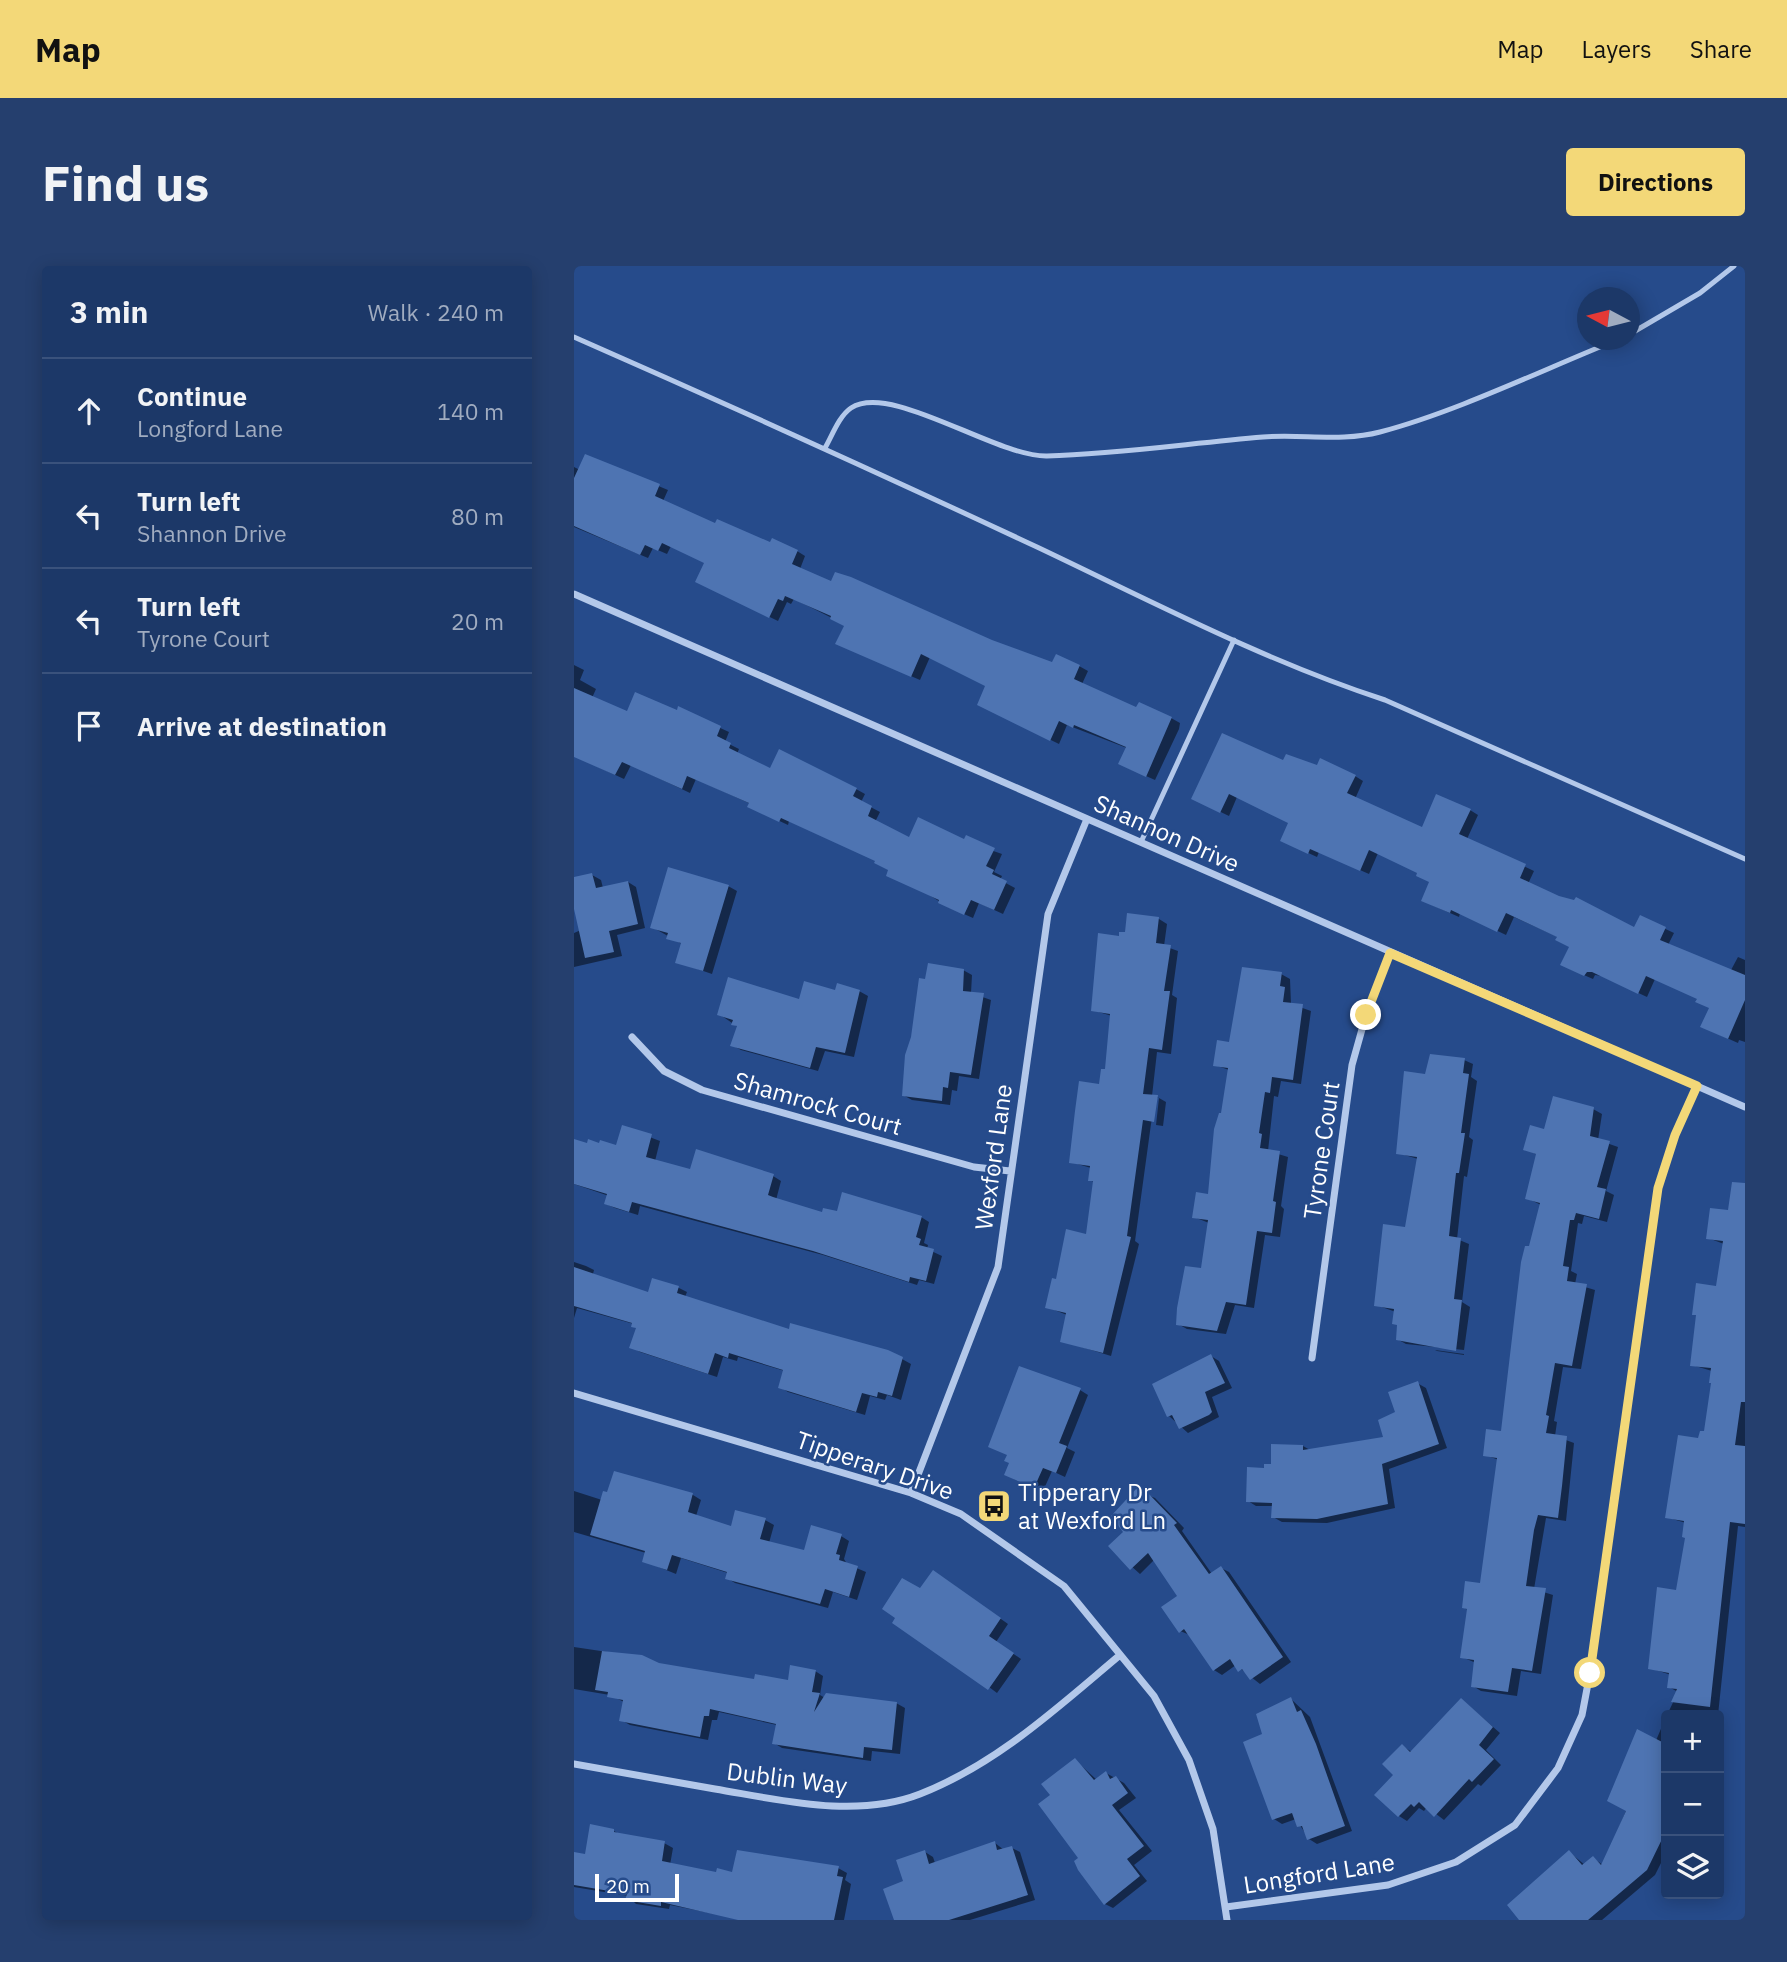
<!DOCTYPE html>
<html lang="en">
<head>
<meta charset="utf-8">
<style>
	:root { --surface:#1c3868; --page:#253f6e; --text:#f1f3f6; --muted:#a0acc0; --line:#3a527c; --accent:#f3d878 }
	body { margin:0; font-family:"IBM Plex Sans",sans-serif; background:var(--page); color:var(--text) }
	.controls { position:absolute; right:21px; bottom:21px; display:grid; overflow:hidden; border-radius:7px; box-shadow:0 4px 18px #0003 }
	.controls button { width:63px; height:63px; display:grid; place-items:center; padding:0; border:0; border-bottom:2px solid var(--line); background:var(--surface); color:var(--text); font:35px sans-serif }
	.compass { position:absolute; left:1003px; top:21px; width:63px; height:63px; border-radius:50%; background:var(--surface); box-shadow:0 4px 18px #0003; rotate:277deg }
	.scale { position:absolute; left:21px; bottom:18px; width:84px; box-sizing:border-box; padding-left:7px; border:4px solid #fff; border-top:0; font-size:19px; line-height:24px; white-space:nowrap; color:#fff; -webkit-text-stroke:5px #264b8b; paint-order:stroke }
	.stop { position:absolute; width:21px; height:21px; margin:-16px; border:5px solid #f3d878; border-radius:50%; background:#fff }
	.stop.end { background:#f3d878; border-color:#fff; box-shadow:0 2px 7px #0008 }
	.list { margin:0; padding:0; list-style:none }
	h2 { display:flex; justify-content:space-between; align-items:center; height:91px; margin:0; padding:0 28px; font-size:30px }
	h2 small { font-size:23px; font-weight:400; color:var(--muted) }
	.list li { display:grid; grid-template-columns:46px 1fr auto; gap:21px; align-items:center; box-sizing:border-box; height:105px; padding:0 28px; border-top:2px solid var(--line) }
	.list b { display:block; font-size:26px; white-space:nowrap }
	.list p { margin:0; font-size:23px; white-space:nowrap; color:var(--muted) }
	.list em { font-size:23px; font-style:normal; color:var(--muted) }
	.icon { flex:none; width:38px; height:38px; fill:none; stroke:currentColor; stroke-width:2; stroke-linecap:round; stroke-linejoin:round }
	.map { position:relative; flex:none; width:1171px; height:1654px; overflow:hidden; border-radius:7px }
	header { display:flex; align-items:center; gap:42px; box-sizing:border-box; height:98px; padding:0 35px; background:var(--accent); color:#111 }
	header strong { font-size:33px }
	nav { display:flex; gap:38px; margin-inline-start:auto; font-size:24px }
	.intro { display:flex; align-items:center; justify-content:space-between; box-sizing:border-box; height:168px; padding:0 42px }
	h1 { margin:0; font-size:49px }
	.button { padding:18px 32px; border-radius:7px; background:var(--accent); color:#111; font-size:24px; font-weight:700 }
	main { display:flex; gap:42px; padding:0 42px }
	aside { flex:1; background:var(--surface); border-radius:7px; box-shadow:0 4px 18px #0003 }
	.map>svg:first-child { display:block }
	.shadow { fill:#0007 }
	.building { fill:#4e74b2 }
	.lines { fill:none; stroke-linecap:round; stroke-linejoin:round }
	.service { stroke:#b3c8ea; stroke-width:5 }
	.minor { stroke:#b3c8ea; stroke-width:7 }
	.route { stroke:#f3d878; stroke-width:9 }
	.labels { text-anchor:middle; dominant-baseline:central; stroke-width:5; stroke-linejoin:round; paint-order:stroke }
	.street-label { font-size:24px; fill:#fff; stroke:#264b8b }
	.poi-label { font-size:24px; fill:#fff; stroke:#264b8b; text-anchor:start }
</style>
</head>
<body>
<header>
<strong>Map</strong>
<nav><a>Map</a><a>Layers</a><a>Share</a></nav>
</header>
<div class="intro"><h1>Find us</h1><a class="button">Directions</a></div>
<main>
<aside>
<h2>3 min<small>Walk · 240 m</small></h2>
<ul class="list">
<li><svg class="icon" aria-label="ahead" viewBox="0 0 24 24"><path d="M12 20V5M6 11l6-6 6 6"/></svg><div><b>Continue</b><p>Longford Lane</p></div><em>140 m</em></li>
<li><svg class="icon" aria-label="left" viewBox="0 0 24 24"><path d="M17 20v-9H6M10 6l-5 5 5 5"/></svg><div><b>Turn left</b><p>Shannon Drive</p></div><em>80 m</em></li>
<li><svg class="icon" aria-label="left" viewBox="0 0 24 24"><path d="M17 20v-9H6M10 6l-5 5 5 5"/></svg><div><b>Turn left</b><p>Tyrone Court</p></div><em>20 m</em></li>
<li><svg class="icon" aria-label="arrive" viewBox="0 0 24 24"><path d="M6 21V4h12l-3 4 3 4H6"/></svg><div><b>Arrive at destination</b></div></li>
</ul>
</aside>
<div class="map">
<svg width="1171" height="1654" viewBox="0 0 1171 1654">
	<rect width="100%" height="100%" fill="#264b8b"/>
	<path class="shadow" d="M12 190 94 224 89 235 141 259 223 285 231 290 226 303 258 318 479 398 505 400 514 405 508 418 563 443 597 452 606 457 605 463 581 514 554 502 553 482 493 459 485 478 413 443V420L356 391 346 414 272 382V359L220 333 217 338 213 336 204 355 132 320V297L97 280 93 288 79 282 74 292 0 261V201L6 204Z
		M0 399 10 404 6 414 22 423 18 432 54 447 104 446 105 443 155 466 151 476 165 483 163 488 197 505 282 523 291 528 287 536 306 546 301 556 336 573 391 575 428 588 420 606 428 610 426 614 441 622 429 648 405 637 399 652 374 641 303 595 215 555 214 559 184 545 177 538 122 513 116 527 57 499 50 513 11 495 0 462Z
		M710 497 781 510 789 515 781 533 849 563 896 544 904 549 893 573 960 605 954 618 1061 663 1066 651 1100 667 1094 679 1157 704 1164 691 1171 694V776L1165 774 1164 777 1137 765V742L1125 733 1081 713 1073 731 1028 710 1021 709 1019 713 996 703 997 681 984 671 940 651 932 669 886 647 885 651 858 639 857 616 845 607 804 587 795 608 745 586 743 591 717 579 716 557 663 531 655 550 628 537Z
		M18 609 27 614 29 622 54 616 62 621 71 662 43 669 48 690 0 701V667L7 664 0 636V613Z
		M154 620 163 625 138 708 103 696 108 678 78 661Z
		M555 649 585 653 593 658 590 680 604 685 598 729 603 732 597 788 583 786 578 830 585 832H582L577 858 561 975 565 978 537 1090 488 1075 493 1049 473 1041 514 970 520 916 516 914 517 902 497 896 533 805 538 750 518 744 546 672 552 668Z
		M389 704 398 709 397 727 417 734 405 813 385 810 383 825 378 824 376 839 338 834 329 829Z
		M707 708 716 713 717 738 737 745 727 818 707 815 704 831 700 830 694 885 714 891 707 940 710 943 706 971 691 969 680 1042 661 1039 652 1068 613 1063 604 1058 629 1004 635 957 620 951 636 930 655 804 641 799Z
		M285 725 294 730 280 791 251 785 244 805 167 784 158 779 164 761 145 748 262 727Z
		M890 794 899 798 897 811 903 815 895 871 899 874 893 911 890 910 883 973 895 978 888 1036 896 1041 890 1084 832 1078 823 1073 825 1060 822 1046 802 1039 832 963 844 893 824 887 852 810Z
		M585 832 592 836 589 860 582 859Z
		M1019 843 1028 848 1024 874 1044 881 1032 925 1040 929 1033 956 1010 950 1008 958 1004 957 997 1005 1003 1008 1001 1018 1021 1024 1007 1103 989 1101 980 1155 983 1156 981 1170 1000 1177 992 1255 972 1252 960 1323 979 1329 967 1408 947 1405 943 1430 907 1425 899 1420 902 1397 888 1391 894 1344 889 1341 908 1319 925 1194 911 1189 929 1167 956 982 967 939 953 932 964 889 951 883 972 865Z
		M49 861 86 875 81 895 117 905 199 910 207 915 202 934 249 948 347 951 355 956 350 977 354 979 353 983 368 990 360 1018 345 1014 343 1019 249 989 66 940 64 949 41 942 32 938 35 930 0 918V883L14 879 44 881Z
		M1171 928V1261L1164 1260 1144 1449H1093L1104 1426 1095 1421 1097 1409 1076 1402 1104 1326 1113 1272 1112 1257 1092 1251 1126 1174 1132 1167 1139 1117 1138 1105 1118 1099 1124 1050 1120 1048 1143 1022 1150 978 1134 972Z
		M0 996 12 1000 20 1004 19 1008 33 1014 75 1028 79 1014 105 1022 113 1026 111 1031 216 1065 217 1059 328 1093 337 1098 327 1134 313 1129 311 1134 296 1130 291 1149 214 1126 206 1121 211 1105 164 1091 163 1095 149 1091 143 1111 66 1086 58 1081 63 1063 60 1058 3 1042 0 1052Z
		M861 1084 890 1088V1089L863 1085Z
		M637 1090 645 1095 658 1122 638 1131 645 1151 614 1167 595 1150Z
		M843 1117 852 1122 873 1182 815 1203 821 1242 753 1257 708 1256 699 1251V1240H682L674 1235 692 1204 729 1180 736 1184 812 1173 823 1147Z
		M506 1124 514 1129 493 1182 501 1186 491 1211 478 1205 469 1225 440 1213Z
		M41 1208 119 1229 127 1234 122 1250 158 1263 191 1254 200 1259 195 1277 231 1287 267 1270 275 1275 270 1293 273 1298 292 1306 283 1334 259 1326 254 1342 161 1317 153 1312 154 1307 107 1292 102 1308 70 1295 72 1287 0 1266V1225L28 1234 34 1228Z
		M563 1225 581 1232 610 1262 608 1265 638 1308 647 1302 655 1306 717 1396 686 1418 662 1399 648 1409 640 1404 616 1369 606 1365V1330L580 1294 566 1308 536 1281 552 1266Z
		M368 1311 434 1358 422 1376 447 1393 423 1427 323 1352 347 1324Z
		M0 1381 67 1391 85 1398 181 1415 215 1416 241 1405 249 1410 246 1429 251 1432 322 1437 331 1442 326 1488 298 1485 297 1495 208 1482 200 1477 203 1459 145 1446 143 1454H138L134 1474 56 1459 47 1454 50 1436 36 1429 0 1423Z
		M717 1433 736 1451 778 1565 743 1578 735 1573 722 1553 708 1558 700 1553 690 1469Z
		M888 1434 926 1467 912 1484 927 1499 907 1520 904 1518 870 1554 853 1541 850 1545 845 1542 833 1555 825 1550 822 1509 828 1480 838 1486Z
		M1092 1451V1587L1081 1609 1028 1654H948L995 1586 1011 1599 1019 1592 1029 1599Z
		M501 1494 523 1514 532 1507 550 1517 562 1532 545 1544 578 1585 560 1599 573 1615 539 1642 531 1638 506 1592 478 1530Z
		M40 1565 48 1570 90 1577 99 1582 96 1599 143 1608 264 1602 273 1607 271 1614 277 1618 270 1654H172L96 1639 95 1643 62 1638 54 1630 0 1621V1588L12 1590Z
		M421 1577 430 1584 438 1582 446 1586 461 1634 396 1654H321L331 1616 351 1586 359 1591 361 1597Z"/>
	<path class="building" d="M11 188 86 218 81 230 141 257 143 253 196 276 198 272 224 284 218 298 257 315 261 306 277 311 418 374 478 396 482 388 506 399 500 413 562 441 565 436 598 451 572 511 544 498 552 481 500 459 499 462 485 455 476 475 403 439 411 420 347 388 337 411 261 378 270 360 256 353 257 350 211 330 209 335 204 333 195 352 121 316 130 297 88 277 84 285 71 279 66 289 0 260V212Z
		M0 422 53 445 61 426 103 444 104 440 147 460 143 470 157 477 155 482 196 502 205 483 283 522 279 530 298 540 294 550 335 571 344 551 390 573 392 569 421 582 412 600 420 604 418 608 433 615 420 644 397 634 390 649 364 637 365 634 312 610 314 604 300 597 301 595 207 552 205 556 173 541 175 537 113 510 108 523 48 496 41 509 0 491Z
		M648 467 709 494 712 488 743 499 746 492 782 509 773 527 848 561 862 528 897 543 885 568 952 598 946 612 985 630 1000 634 1002 631 1060 661 1066 649 1092 661 1086 674 1171 709V734L1154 773 1126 761 1135 742 1121 736 1123 733 1072 710 1064 728 1018 706H1013L1010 710 986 699 995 681 981 674 983 671 932 647 923 666 877 644 876 647 847 635 855 616 842 610 843 607 795 584 786 605 736 583 734 588 706 575 714 557 655 528 646 547 617 533Z
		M94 601 155 619 129 705 101 697 107 677 92 673 94 667 76 662Z
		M18 607 22 622 54 615 64 658 35 665 40 686 11 692 0 643V611Z
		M553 647 585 651 582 677 597 679 590 725H596L588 784 575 782 569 828 584 829 580 856 569 854 553 970 557 971 529 1087 486 1076 492 1047 471 1042 478 1012 482 1013 492 963 512 968 519 915H514L516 900 495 897 501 845 505 815 525 818 527 803H531L536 748 517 745 524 667 545 670V666H551Z
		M354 697 390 703 389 725 410 727 397 809 376 806 374 822 369 821 368 835 328 830 331 789 337 771 345 712 351 713Z
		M668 701 708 706 706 720 711 721 709 736 729 738 719 814 698 811 696 827 691 826 685 867 688 868 686 882 706 885 699 935 702 936 698 967 683 965 672 1039 652 1036 643 1065 602 1059 603 1042 611 1000 627 1002 634 954 618 952 622 926 634 928 640 863 645 847H647L654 802 639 800 643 774 655 776Z
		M154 711 225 733 230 715 261 724 263 717 286 724 271 787 242 781 236 802 156 780 163 760 157 759 159 754 143 749Z
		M856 788 891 792 889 807 895 808 887 867H891L885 907H882L875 970 887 972 880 1033 888 1034 882 1085 822 1074 823 1059 818 1058 820 1043 800 1040 809 958 831 961 843 891 822 888 830 805 851 808Z
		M979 830 1020 841 1016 870 1036 875 1023 921 1032 923 1025 953 1002 947 1000 954H996L989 1000 995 1001 993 1015 1013 1018 998 1100 981 1097 972 1149 975 1150 972 1167 993 1170 988 1220 984 1252 964 1249 960 1264 952 1320 972 1322 958 1405 938 1402 934 1426 897 1421 900 1394 886 1392 893 1343 888 1342 891 1315 906 1317 923 1192 909 1190 912 1163 927 1165 947 996 951 980H955L966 937 951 933 962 888 949 884 956 859 970 863Z
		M48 859 78 868 72 891 116 903 122 883 200 908 194 929 199 931 248 946 249 942 263 945 268 926 348 950 342 971 347 973 345 979 360 983 352 1015 336 1011 335 1016 239 985 58 936 55 946 30 938 33 928 0 918V873L13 877 14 873 25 877 26 874 42 879Z
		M1158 916 1171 917V1136H1167L1161 1179 1171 1180V1258L1156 1256 1136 1441 1097 1436 1103 1423 1093 1422 1095 1407 1074 1403 1083 1321 1102 1324 1111 1272 1108 1271 1110 1255 1091 1252 1104 1169 1124 1172 1126 1165H1130L1137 1117H1135L1137 1102 1116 1100 1122 1049H1118L1122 1017 1142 1020 1149 975 1132 973 1136 942 1154 944Z
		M0 1001 74 1026 78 1012 105 1020 103 1027 215 1063 216 1057 314 1084 329 1091 318 1130 304 1126 303 1131 288 1127 282 1146 204 1122 209 1104 155 1087 154 1092 141 1087 134 1108 55 1082 62 1062 57 1061 58 1057 0 1040Z
		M637 1088 651 1117 631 1126 638 1146 635 1149 605 1163 598 1149 593 1151 578 1118Z
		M445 1100 507 1122 485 1177 493 1180 482 1207 469 1202 460 1222 430 1209 435 1197 430 1195 433 1189 414 1181Z
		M844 1115 865 1178 808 1198 814 1238 743 1253 697 1252 698 1237 672 1236 673 1201 690 1202V1198H697V1178L729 1179V1184L809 1171 804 1154 821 1146 814 1126Z
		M40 1205 119 1227 114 1246 157 1260 161 1244 192 1252 186 1273 230 1284 237 1259 268 1268 262 1288 266 1289 265 1294 284 1300 275 1331 251 1323 246 1338 151 1313 153 1306 98 1289 93 1304 68 1296 71 1285 16 1269 29 1225 33 1226Z
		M563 1222 568 1228 572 1225 603 1257 600 1259 635 1308 647 1300 709 1391 676 1414 668 1403 664 1406 656 1393 639 1405 610 1363 605 1367 587 1341 603 1330 574 1287 556 1304 534 1280 549 1266 537 1250Z
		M359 1304 427 1352 415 1370 440 1387 414 1424 318 1357 321 1352 308 1343 328 1312 346 1322Z
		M28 1385 68 1389 85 1397 180 1413 181 1408 214 1414 216 1399 242 1404 238 1426 246 1427 240 1446 252 1427 323 1436 318 1484 290 1481 289 1492 198 1478 202 1458 136 1443 135 1450H130L126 1471 45 1455 49 1434 33 1431 34 1426 21 1424Z
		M717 1431 723 1446 727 1444 742 1478 771 1560 733 1574 728 1560 723 1561 718 1547 698 1554 669 1476 688 1468 682 1448Z
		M887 1432 919 1461 905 1479 920 1493 898 1516 895 1513 860 1551 845 1536 840 1541 837 1538 824 1551 800 1529 819 1509 808 1498 828 1478 836 1486Z
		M1063 1463 1092 1478V1565L1073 1604 1014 1654H945L933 1639 995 1584 1008 1599 1019 1590 1027 1599 1052 1545 1033 1535Z
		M501 1492 520 1514 532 1505 536 1513 542 1510 554 1527 538 1539 570 1580 553 1593 566 1610 530 1639 504 1604 500 1595 504 1592 464 1538 476 1529 467 1518Z
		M16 1558 40 1563V1566L91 1575 88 1595 142 1606 143 1602 158 1606 163 1584 265 1600 263 1610 269 1611 260 1654H164L87 1636V1640L51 1634 53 1628 0 1619V1586L11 1588Z
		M421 1575 423 1584 438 1580 454 1629 375 1654H320L309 1623 329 1615 322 1594 351 1584 355 1598Z"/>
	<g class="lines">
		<path class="service" d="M1056 68 1126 27 1160 0
			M0 71C155 139 309 209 463 281 577 335 691 395 811 434L1171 593
			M251 182C258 170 265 150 277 142 317 116 422 191 473 190 545 188 617 177 689 171 728 168 768 176 806 166 882 146 968 104 1043 74
			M567 576 660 374"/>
		<path class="minor" d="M0 328 1171 841
			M58 771 90 805 128 824 400 901 436 905
			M738 1092 778 799 792 749 816 687
			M0 1127 337 1227 387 1248 490 1320 580 1430 615 1494 639 1563 653 1654
			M337 1227 424 1001 474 648 513 553
			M0 1498C47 1506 94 1515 141 1523 207 1534 282 1553 346 1528 423 1498 484 1441 546 1389
			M652 1641 814 1619 882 1596 941 1559 984 1502 1008 1449 1016 1407 1084 922 1101 869 1123 820"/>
	</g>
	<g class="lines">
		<path class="route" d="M792 749 816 687 1123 820 1101 869 1084 922 1016 1407"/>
	</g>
	<defs>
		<g id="bus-square" transform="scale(1.75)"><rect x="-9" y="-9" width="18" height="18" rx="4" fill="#f3d878" stroke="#264b8b"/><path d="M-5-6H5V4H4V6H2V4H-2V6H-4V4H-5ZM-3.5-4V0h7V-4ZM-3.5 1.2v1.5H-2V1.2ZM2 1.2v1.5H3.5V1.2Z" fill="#111"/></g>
	</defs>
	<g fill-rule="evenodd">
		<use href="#bus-square" x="420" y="1240"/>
	</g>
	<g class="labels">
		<g class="street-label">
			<text transform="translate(593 567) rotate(24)">Shannon Drive</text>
			<text transform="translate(244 837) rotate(16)">Shamrock Court</text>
			<text transform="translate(747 884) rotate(-82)">Tyrone Court</text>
			<text transform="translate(419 891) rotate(-82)">Wexford Lane</text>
			<text transform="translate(301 1199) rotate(19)">Tipperary Drive</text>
			<text transform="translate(213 1512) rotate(7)">Dublin Way</text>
			<text transform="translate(745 1607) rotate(-9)">Longford Lane</text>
		</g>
		<g class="poi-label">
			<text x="444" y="1226">Tipperary Dr<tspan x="444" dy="28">at Wexford Ln</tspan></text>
		</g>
	</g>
</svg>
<div class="controls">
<button>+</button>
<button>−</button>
<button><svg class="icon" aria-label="layers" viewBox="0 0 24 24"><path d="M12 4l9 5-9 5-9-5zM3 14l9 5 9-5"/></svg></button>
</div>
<svg class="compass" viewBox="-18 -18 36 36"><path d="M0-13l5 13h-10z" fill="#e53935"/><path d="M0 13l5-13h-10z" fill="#a0acc0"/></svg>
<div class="scale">20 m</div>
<div class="stop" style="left:1016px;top:1407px"></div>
<div class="stop end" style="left:792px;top:749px"></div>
</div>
</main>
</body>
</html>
